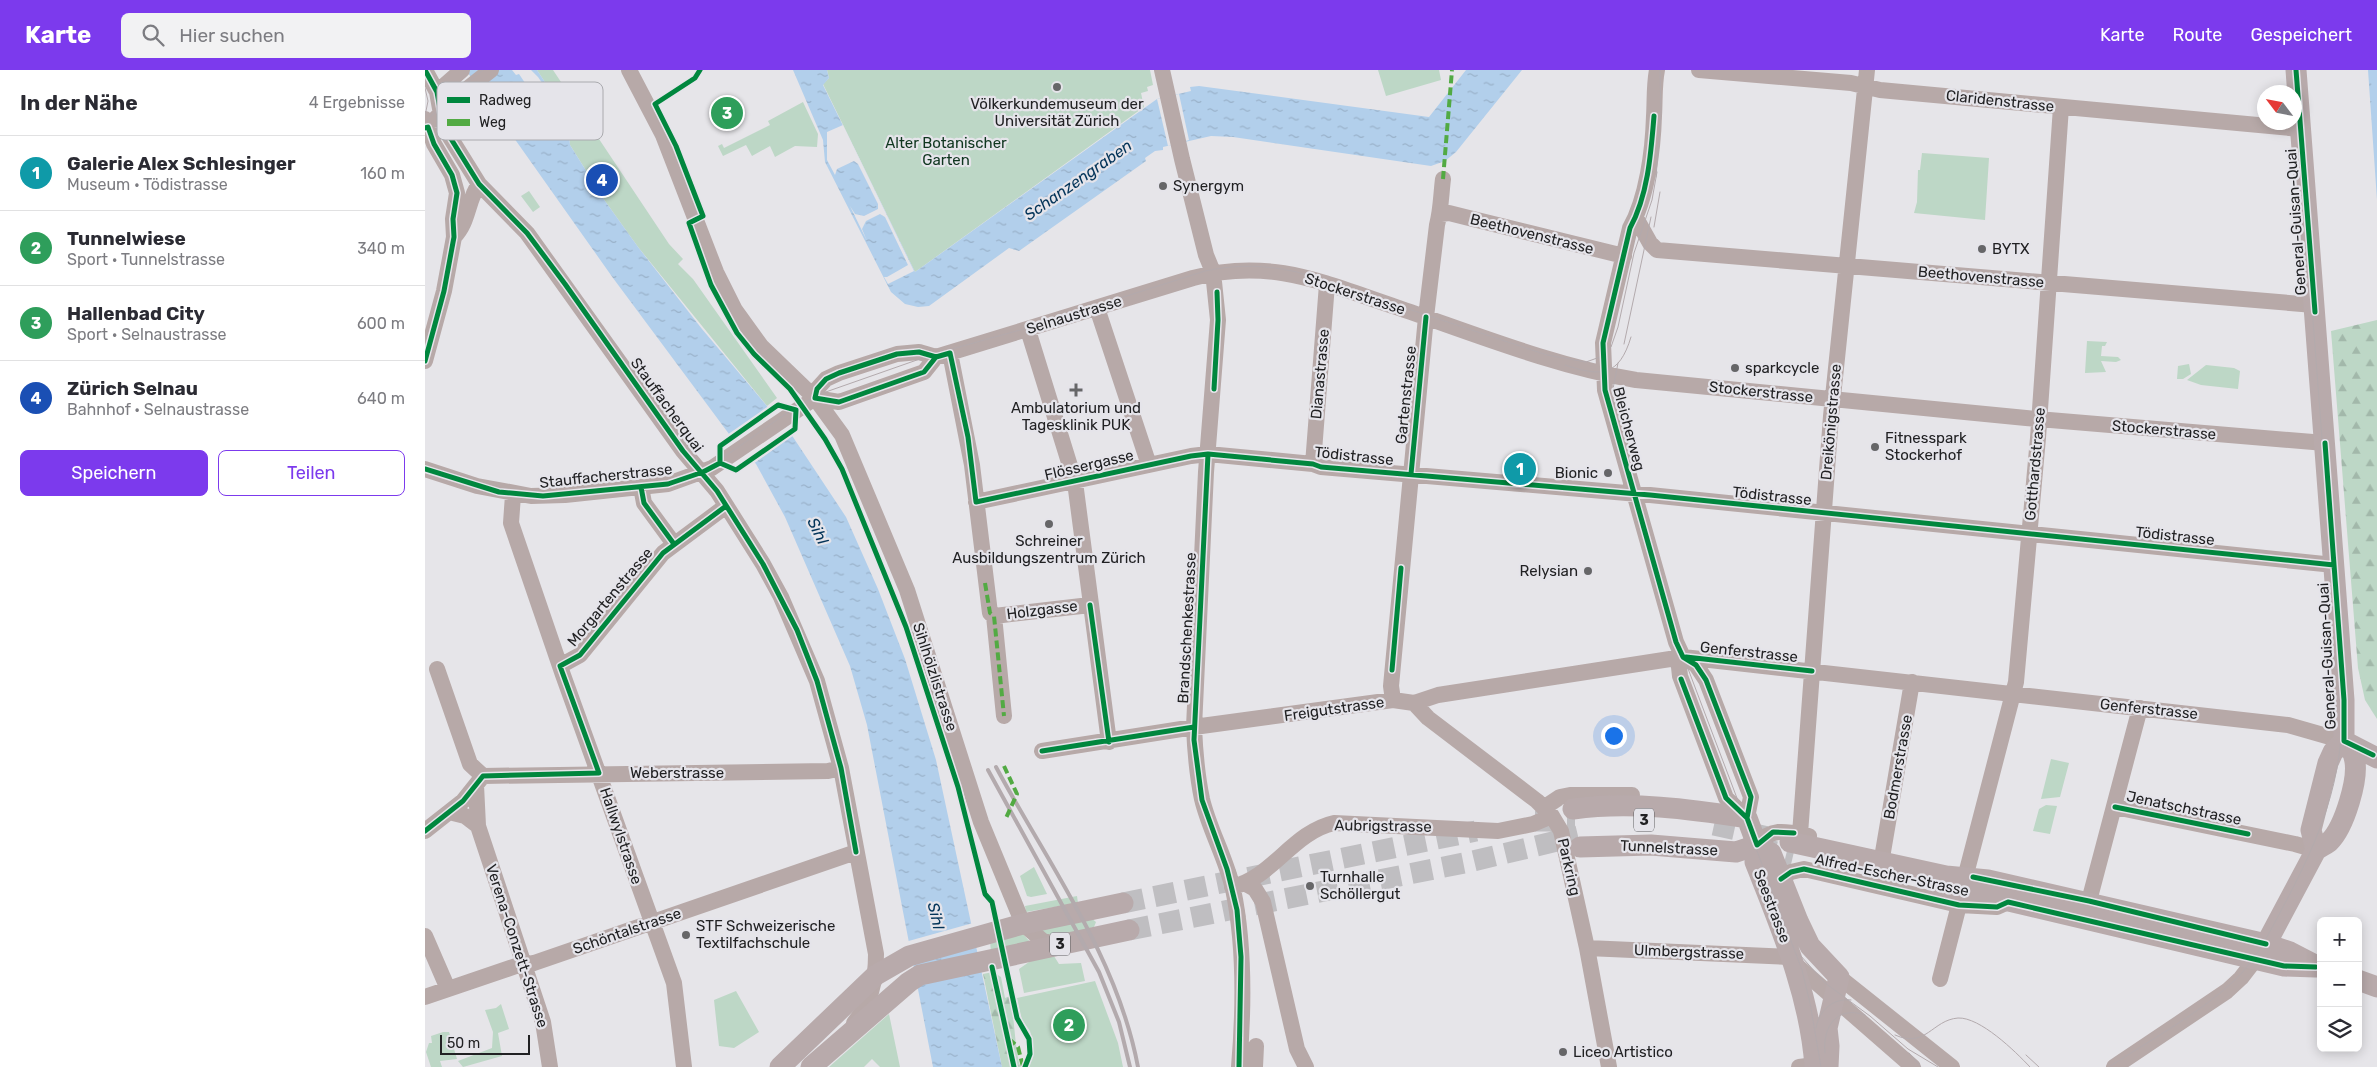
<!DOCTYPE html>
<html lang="de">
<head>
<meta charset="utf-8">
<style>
	:root { --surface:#fff; --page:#f2f2f3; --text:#2b2b33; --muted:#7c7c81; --line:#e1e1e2; --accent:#7c3aed }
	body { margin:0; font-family:Rubik,sans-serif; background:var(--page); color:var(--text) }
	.controls { position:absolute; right:15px; bottom:15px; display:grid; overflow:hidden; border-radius:8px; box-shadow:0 2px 12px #0003 }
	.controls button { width:45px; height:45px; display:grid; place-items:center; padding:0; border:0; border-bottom:1px solid var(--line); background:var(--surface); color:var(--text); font:25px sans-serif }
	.compass { position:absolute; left:1832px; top:15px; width:45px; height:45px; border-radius:50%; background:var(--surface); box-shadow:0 2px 12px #0003; rotate:302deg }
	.scale { position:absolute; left:15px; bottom:12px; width:90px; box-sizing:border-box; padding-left:5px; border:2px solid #212123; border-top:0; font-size:14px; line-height:18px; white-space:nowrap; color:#212123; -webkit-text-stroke:4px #e5e4ea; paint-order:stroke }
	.you { position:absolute; left:1188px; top:665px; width:18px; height:18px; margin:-12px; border:4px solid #fff; border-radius:50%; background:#1a73e8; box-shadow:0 0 0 8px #1a73e833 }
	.badge { display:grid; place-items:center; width:32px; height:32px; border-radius:50%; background:var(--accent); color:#fff; font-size:16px; font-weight:700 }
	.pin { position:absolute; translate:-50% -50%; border:2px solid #fff; box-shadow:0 1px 5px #0006 }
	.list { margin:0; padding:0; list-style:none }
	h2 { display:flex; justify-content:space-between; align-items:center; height:65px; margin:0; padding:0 20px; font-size:21px }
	h2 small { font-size:16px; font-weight:400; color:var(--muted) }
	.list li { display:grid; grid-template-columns:32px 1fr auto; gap:15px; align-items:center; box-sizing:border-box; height:75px; padding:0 20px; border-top:1px solid var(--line) }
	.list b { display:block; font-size:19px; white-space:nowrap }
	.list p { margin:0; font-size:16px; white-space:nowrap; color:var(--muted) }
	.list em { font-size:16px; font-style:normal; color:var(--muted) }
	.actions { display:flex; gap:10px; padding:15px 20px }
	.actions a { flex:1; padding:11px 0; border:1px solid var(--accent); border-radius:8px; text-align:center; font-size:18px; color:var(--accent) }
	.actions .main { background:var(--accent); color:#fff }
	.icon { flex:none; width:28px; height:28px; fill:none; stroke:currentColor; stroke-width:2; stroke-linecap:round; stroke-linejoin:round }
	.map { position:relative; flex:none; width:1952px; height:997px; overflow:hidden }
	header { display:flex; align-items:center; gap:30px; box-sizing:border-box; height:70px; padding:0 25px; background:var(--accent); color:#fff }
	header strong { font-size:24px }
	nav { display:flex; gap:28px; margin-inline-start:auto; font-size:18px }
	.search { width:350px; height:45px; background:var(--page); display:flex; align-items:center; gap:12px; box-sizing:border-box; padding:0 18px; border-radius:8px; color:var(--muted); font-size:19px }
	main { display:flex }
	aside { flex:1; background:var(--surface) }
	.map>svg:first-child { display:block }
	.green { fill:#bdd7c6 }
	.forest { fill:url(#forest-firs) }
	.water { fill:url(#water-ripples) }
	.pier { fill:#e6e5e9 }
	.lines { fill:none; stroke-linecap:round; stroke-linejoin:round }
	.major-tunnel { stroke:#bfbec1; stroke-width:21; stroke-dasharray:21 11; stroke-linecap:butt }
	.minor { stroke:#b7a9a8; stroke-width:16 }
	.major { stroke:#b8aaab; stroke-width:21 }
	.tram { stroke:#b3aaad; stroke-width:1 }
	.rail { stroke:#b3aaad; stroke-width:4 }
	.quiet { stroke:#52aa43; stroke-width:4; stroke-dasharray:8 4; stroke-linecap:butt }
	.cycleway-casing { stroke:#e5e4ea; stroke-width:8 }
	.cycleway { stroke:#00873e; stroke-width:5 }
	.poi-dot { fill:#666668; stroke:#e5e4ea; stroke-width:2 }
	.labels { text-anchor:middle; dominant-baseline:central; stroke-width:4.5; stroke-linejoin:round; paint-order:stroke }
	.shield { fill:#e5e4ea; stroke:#5c5c5f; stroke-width:1 }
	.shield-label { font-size:14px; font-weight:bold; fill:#212123 }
	.street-label { font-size:15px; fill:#212123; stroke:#e5e4ea }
	.poi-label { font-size:15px; fill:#212123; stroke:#e5e4ea; text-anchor:start }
	.park-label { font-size:15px; fill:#0f361f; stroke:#e5e4ea }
	.water-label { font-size:16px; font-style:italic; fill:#033459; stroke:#e5e4ea }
	.key { fill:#e5e4ea; stroke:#aaaaae; stroke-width:1 }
	.key-label { font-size:14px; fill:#212123 }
</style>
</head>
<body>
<header>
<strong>Karte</strong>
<div class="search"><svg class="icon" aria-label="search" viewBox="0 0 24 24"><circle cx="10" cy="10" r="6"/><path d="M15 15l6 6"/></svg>Hier suchen</div>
<nav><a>Karte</a><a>Route</a><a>Gespeichert</a></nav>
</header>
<main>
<aside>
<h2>In der Nähe<small>4 Ergebnisse</small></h2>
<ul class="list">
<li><span class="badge" style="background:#0f9aa8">1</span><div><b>Galerie Alex Schlesinger</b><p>Museum · Tödistrasse</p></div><em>160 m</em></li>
<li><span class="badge" style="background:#2e9e5b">2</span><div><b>Tunnelwiese</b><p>Sport · Tunnelstrasse</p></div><em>340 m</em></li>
<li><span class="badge" style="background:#2e9e5b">3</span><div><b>Hallenbad City</b><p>Sport · Selnaustrasse</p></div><em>600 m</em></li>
<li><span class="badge" style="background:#1a4fb4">4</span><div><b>Zürich Selnau</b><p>Bahnhof · Selnaustrasse</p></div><em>640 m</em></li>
</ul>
<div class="actions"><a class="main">Speichern</a><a>Teilen</a></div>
</aside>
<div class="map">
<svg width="1952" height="997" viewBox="0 0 1952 997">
	<defs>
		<pattern id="forest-firs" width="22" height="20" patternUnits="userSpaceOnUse" patternTransform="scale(1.25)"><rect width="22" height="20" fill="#bdd7c6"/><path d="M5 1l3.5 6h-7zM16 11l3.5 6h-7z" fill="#a2b8aa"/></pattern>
		<pattern id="water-ripples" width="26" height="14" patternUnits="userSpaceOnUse" patternTransform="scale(1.25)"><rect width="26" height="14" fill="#b2cfeb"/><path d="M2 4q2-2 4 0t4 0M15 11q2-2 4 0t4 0" fill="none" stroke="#99b1c9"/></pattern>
	</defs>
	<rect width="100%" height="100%" fill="#e6e5e9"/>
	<path class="green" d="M112 0H128L244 174 258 189 253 194 268 209 352 328 342 336 213 177 180 131 145 75 142 46Z
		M402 0H725L728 15 722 17 723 21 716 23 719 37 490 202 398 14 404 8Z
		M953 0H1014L1016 10 961 26Z
		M378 32 393 64 392 77 370 76 350 87 345 76 327 86 321 75 298 86 293 76 297 74 299 78 345 55 343 51Z
		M1497 83 1564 88 1560 150 1489 143 1492 132 1493 100H1495Z
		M104 121 115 137 108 142 96 126Z
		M1662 271 1682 272 1680 276H1677L1676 286 1693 287 1696 290 1691 292 1676 291 1681 302 1660 303Z
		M1764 294 1766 304 1758 309H1752L1753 296Z
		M1781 295 1809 298 1815 301 1813 319 1776 315 1762 310Z
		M1626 689 1644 693 1635 727 1616 729Z
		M1621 735 1632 736 1625 764 1608 761 1614 739Z
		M609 797 622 824 606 827 602 826 595 806Z
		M652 826 653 833 601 842 600 836Z
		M666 848 671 852 669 857 635 866 617 864 614 859Z
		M597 863 606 873 566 882 565 871Z
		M627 883 634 894 656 893 660 911 599 923 594 899 604 892Z
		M670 911 693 973 698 997H604L608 985V974L605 961 597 950 592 928Z
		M311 921 334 962 309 978 294 976 289 930Z
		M76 934 84 959 73 963 77 986 38 997 33 991 67 978 68 962 60 940 71 938Z
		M464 944 475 997H455L447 989 439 997H404Z
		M18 962H24L32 989 15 991 17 997H6L1 982 4 973H7L6 966Z"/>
	<path class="forest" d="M1952 250V649L1940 630 1933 598 1906 261Z
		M568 902 576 907 580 928 585 926C590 950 589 973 595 997H577L558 904Z"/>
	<path class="water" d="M41 0H112L142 46 145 75 180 131 213 177 277 259 368 367 421 447 453 519 480 589 511 690 577 997H508L442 655 425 596 360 447 331 394 304 364 188 208Z
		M368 0H402L404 8 398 15 490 202 732 29 766 21 765 17 774 16 1004 47 1041 0H1097L1031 82 1020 91 1006 96 808 67 786 66 738 77V80L730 81 720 88 721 91 594 181 584 178 504 236 493 237 480 234 466 222 400 92 398 70Z
		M1943 0H1952V130Z"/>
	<path class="pier" d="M87 0H106L113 7 138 44 139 58 125 50 94 4 91 5Z
		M754 24 764 70 743 76 732 29Z
		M418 55 489 201 463 214 459 207H462L483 195 460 147 455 144 441 151 437 159 442 171 425 136 430 144 439 146 453 139V134L433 94 429 91 412 99 410 105 402 90V62Z
		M345 335 369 365 328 394 302 365Z
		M548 853 554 876 483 887 480 872Z"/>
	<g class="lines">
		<path class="major-tunnel" d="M1110 751H1150
			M1289 755 1343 767
			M1330 777 1368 786
			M698 833 1051 761
			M704 860 1044 792 1153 766"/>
		<path class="minor" d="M0 0 12 22 16 44 23 64 54 114 102 163 258 381 292 421 338 494 356 527 392 611 416 698 451 884C451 911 446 932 429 953
			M204 0 238 65 291 202 310 240 336 276 390 328 417 365 482 520 556 752 598 854 618 871 633 874
			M737 0 757 89 781 185 788 202 793 250 781 402 769 657C770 681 772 705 777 729 784 759 801 788 808 819 820 876 819 938 814 997
			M1232 0C1229 15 1230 30 1229 46 1228 80 1222 128 1205 158L1178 273 1180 320 1251 572 1258 587 1271 595 1281 610 1326 727 1322 748 1301 728 1295 712 1255 606 1254 597 1258 587
			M1274 0 1426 13 1455 20 1876 59
			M12 22 37 0
			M0 49 9 74 27 105 32 123 28 149 29 167 19 221 0 291
			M9 50 37 23 66 0
			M1016 144 1024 143 1052 150 1199 186
			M1211 148 1225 173 1232 180 1889 235
			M29 167C44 152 42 131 54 114
			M672 238 724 395
			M603 260 650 412 684 672
			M525 283 547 395 565 543 569 546 579 646
			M390 328 392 319 401 309 414 303 472 284 494 282 511 287 768 208C845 187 899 213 971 237 1050 264 1129 296 1211 310L1601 348 1900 373
			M390 328 414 332 499 302 511 287
			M888 394 902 214
			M0 399 52 416 106 426 140 425 243 414 287 398 390 328
			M216 417 219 433 249 474
			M88 425 86 453 138 605 249 913 259 997
			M551 432 766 386 783 384 888 394 896 397 1225 425 1909 495
			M569 546 665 535
			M135 596 155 585 238 483 301 436
			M12 599 45 694 58 706
			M968 630 966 616 1001 247 1012 155C1016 140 1016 125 1018 109
			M989 633 1003 648 1112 731 1127 746 1136 761 1162 878 1184 997
			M617 681 769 657 968 630 989 633 1013 625 1258 587 1863 655 1919 671
			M58 706 403 701 416 698
			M51 715 53 756
			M1120 737 1135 727 1145 725H1207
			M1690 737 1870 774 1891 780
			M24 742 40 746 53 756 118 952 125 997
			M0 761 38 731 58 706
			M1375 764 1406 346 1442 0
			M1332 775C1346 756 1364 762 1384 766
			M1458 782 1487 612
			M1541 804 1591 612 1613 368 1636 37
			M1356 809 1366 802 1379 799 1534 835 1572 837 1581 833
			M821 814 830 819 838 832 872 979 881 997
			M807 817C847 808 868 762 909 753L1073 761 1108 754 1127 746
			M1664 831 1715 638
			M0 866 23 919
			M1162 878 1367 887
			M1370 894 1488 997
			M1414 907 1527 997
			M1515 909 1534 835
			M0 927 91 896 109 893 431 782
			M830 997 831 976
			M1374 997 1390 995
			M1689 997 1802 921 1816 908 1836 882"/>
		<path class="major" d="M1871 0 1919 630V671
			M1919 671 1952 688
			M1148 739C1205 731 1265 739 1322 748L1332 775 1330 792C1356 858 1385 925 1390 997
			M1365 772 1521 806 1563 810 1841 874 1865 882 1896 898
			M1332 775 1346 783 1373 851 1385 876 1414 907 1402 958 1404 976 1403 997
			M1155 777 1226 775 1311 782 1332 775
			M1891 780 1886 760 1903 693 1908 682 1919 671
			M1512 817 1554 824 1859 896 1890 897
			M1841 874 1891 780C1895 777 1900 775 1904 772 1919 758 1935 707 1929 687 1928 681 1922 676 1919 671
			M1933 910 1952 917
			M355 997 451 905 484 886 598 854 698 833
			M386 997 484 912 495 905 704 860"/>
		<path class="tram" d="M0 18 3 31 0 46
			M0 52 36 18 58 0
			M1231 107 1236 44 1235 0
			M1229 157 1235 122
			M1199 274 1226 147
			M1193 293 1187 324 1189 341 1262 596 1377 900 1385 933 1396 997
			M1140 295C1176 307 1194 307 1206 267
			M0 397 66 417 113 424 216 415 254 408 289 394 369 338 395 324 509 284 595 260 780 201C812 194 841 195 872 202L1122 285 1161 292 1175 287 1186 277 1193 257 1209 183 1227 130 1232 102
			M1375 885 1400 913 1445 946 1483 979 1513 997
			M1391 958C1394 940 1408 928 1426 930
			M1470 965C1501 979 1507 950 1533 948 1555 947 1590 981 1605 997
			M1400 983C1397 957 1412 935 1440 945
			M1484 983 1496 997
			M1601 985 1614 997
			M1684 997C1725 970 1774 944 1810 910 1831 890 1844 863 1858 837 1894 769 1919 711 1917 632L1869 0"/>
		<path class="rail" d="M571 697C623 794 692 886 713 997
			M563 700 674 902 694 952 705 997"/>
		<path class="quiet" d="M1018 109 1027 0
			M560 513 565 543 569 546 579 646
			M579 696 592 724 581 748
			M584 969 593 977 598 997"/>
		<g class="cycleway-casing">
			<path id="cycleway" d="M0 0 12 22 16 44 23 64 54 114 102 163 140 214 258 381 292 421 338 494 372 560 392 611 416 698 431 782
				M275 0 270 8 230 34 251 76 278 146 264 153 286 215 312 263 329 284 365 319 400 369 417 399 481 557 533 717 560 824 567 832 592 948 604 969 605 984 600 997
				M1871 0 1890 242
				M1229 46C1226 83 1223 125 1205 158L1178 273 1180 320 1251 572 1258 587 1271 595 1281 610 1326 727 1322 748
				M0 58 3 57 9 74 27 105 32 123 28 149 29 167 19 221 0 291
				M789 319 793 250 792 222
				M390 328 392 319 401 309 414 303 472 284 494 282 511 287 525 283 543 367 551 432 766 386 783 384 888 394 896 397 1225 425 1909 495
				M390 328 414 332 499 302 511 287
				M1900 373 1919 630V671L1948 685
				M783 384 769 670 777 730 802 799 812 840 816 887 814 997
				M295 393 311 400 370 359 371 340
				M295 393V376L353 335 371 340
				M0 399 74 422 118 426 243 414 278 402 295 393
				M986 404 1001 247
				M216 417 219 433 249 474
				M665 535 684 672
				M1261 587 1387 601
				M967 600 976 498
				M1256 609 1301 728 1322 748 1332 775 1348 762 1369 763
				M617 681 769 657
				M1690 737 1823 764
				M0 761 38 731 58 706 174 703 135 596 155 585 238 483 301 436
				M1548 807 1664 831 1841 874
				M1356 809 1366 802 1379 799 1534 835 1572 837 1583 832 1859 896 1891 897
				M567 897 589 997"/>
		</g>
		<use href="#cycleway" class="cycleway"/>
	</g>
	<g class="poi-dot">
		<circle cx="632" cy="17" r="5"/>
		<circle cx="738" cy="116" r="5"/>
		<circle cx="1557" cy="179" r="5"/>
		<circle cx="1310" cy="298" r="5"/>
		<path d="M648.5 312.5h5v5h5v5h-5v5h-5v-5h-5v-5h5z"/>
		<circle cx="1450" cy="377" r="5"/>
		<circle cx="1183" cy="403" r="5"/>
		<circle cx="624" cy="454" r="5"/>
		<circle cx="1163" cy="501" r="5"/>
		<circle cx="885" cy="816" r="5"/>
		<circle cx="261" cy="865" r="5"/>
		<circle cx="1138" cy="982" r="5"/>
	</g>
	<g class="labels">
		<g class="shield">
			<rect x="1209" y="738.5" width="20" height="23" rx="4"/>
			<rect x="625" y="862.5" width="20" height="23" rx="4"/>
		</g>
		<g class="shield-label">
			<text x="1219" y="750">3</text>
			<text x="635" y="874">3</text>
		</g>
		<g class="street-label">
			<text transform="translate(1575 31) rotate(6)">Claridenstrasse</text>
			<text transform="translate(1871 152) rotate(-94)">General-Guisan-Quai</text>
			<text transform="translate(1107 164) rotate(14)">Beethovenstrasse</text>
			<text transform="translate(1556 207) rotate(5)">Beethovenstrasse</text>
			<text transform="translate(930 224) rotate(18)">Stockerstrasse</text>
			<text transform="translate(649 245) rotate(-17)">Selnaustrasse</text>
			<text transform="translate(895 304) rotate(-85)">Dianastrasse</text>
			<text transform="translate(1336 322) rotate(6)">Stockerstrasse</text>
			<text transform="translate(981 325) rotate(-84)">Gartenstrasse</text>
			<text transform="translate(242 335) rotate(54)">Stauffacherquai</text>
			<text transform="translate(1406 352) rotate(-85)">Dreikönigstrasse</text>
			<text transform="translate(1204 359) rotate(75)">Bleicherweg</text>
			<text transform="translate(1739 360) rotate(5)">Stockerstrasse</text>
			<text transform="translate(929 386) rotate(6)">Tödistrasse</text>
			<text transform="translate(1610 394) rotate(-85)">Gotthardstrasse</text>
			<text transform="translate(664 395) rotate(-13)">Flössergasse</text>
			<text transform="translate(181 406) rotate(-6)">Stauffacherstrasse</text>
			<text transform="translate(1347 426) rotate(6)">Tödistrasse</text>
			<text transform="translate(1750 466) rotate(6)">Tödistrasse</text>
			<text transform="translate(185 527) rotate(-50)">Morgartenstrasse</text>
			<text transform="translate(617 540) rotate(-7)">Holzgasse</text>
			<text transform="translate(762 558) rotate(-87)">Brandschenkestrasse</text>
			<text transform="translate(1324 582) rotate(6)">Genferstrasse</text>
			<text transform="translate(1902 586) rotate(-93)">General-Guisan-Quai</text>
			<text transform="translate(510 607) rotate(72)">Sihlhölzlistrasse</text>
			<text transform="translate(909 639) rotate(-8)">Freigutstrasse</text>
			<text transform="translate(1724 639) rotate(6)">Genferstrasse</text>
			<text transform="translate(1473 697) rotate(-80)">Bodmerstrasse</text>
			<text x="252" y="703">Weberstrasse</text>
			<text transform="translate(1759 738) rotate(12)">Jenatschstrasse</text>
			<text transform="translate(958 756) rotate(1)">Aubrigstrasse</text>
			<text transform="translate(196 766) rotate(71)">Hallwylstrasse</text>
			<text transform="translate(1244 778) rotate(3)">Tunnelstrasse</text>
			<text transform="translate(1144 797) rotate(77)">Parkring</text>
			<text transform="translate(1467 805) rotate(12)">Alfred-Escher-Strasse</text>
			<text transform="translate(1347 836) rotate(69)">Seestrasse</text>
			<text transform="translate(202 861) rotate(-19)">Schöntalstrasse</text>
			<text transform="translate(92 876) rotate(72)">Verena-Conzett-Strasse</text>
			<text transform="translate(1264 882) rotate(2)">Ulmbergstrasse</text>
		</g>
		<g class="poi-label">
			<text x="632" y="34" text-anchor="middle">Völkerkundemuseum der<tspan x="632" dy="17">Universität Zürich</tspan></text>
			<text x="748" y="116">Synergym</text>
			<text x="1567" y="179">BYTX</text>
			<text x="1320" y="298">sparkcycle</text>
			<text x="651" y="338" text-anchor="middle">Ambulatorium und<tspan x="651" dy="17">Tagesklinik PUK</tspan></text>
			<text x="1460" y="368">Fitnesspark<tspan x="1460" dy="17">Stockerhof</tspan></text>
			<text x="1173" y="403" text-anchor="end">Bionic</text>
			<text x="624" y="471" text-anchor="middle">Schreiner<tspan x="624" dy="17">Ausbildungszentrum Zürich</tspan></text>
			<text x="1153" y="501" text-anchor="end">Relysian</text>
			<text x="895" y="807">Turnhalle<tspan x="895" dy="17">Schöllergut</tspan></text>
			<text x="271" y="856">STF Schweizerische<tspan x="271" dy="17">Textilfachschule</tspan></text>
			<text x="1148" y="982">Liceo Artistico</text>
		</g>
		<g class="park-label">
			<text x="521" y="73">Alter Botanischer<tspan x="521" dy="17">Garten</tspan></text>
		</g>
		<g class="water-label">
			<text transform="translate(653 110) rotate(-35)">Schanzengraben</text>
			<text transform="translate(393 461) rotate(64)">Sihl</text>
			<text transform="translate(511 846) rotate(77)">Sihl</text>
		</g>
	</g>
	<rect x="12" y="12" width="166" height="58" rx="8" class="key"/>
	<rect x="22" y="27" width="23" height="6" fill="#00873e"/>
	<rect x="22" y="49" width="23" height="7" fill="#52aa43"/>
	<g class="key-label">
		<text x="54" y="35">Radweg</text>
		<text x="54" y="57">Weg</text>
	</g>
</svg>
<div class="controls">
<button>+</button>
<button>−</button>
<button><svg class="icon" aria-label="layers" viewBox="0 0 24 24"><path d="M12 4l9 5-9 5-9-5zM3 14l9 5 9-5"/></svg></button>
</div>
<svg class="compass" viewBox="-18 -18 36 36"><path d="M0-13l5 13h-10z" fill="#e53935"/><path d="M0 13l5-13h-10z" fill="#7c7c81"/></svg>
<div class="scale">50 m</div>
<div class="you"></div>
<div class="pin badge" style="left:1095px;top:399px;background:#0f9aa8">1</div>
<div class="pin badge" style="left:644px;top:955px;background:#2e9e5b">2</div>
<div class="pin badge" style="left:302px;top:43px;background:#2e9e5b">3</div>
<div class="pin badge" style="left:177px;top:110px;background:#1a4fb4">4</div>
</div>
</main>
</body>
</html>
